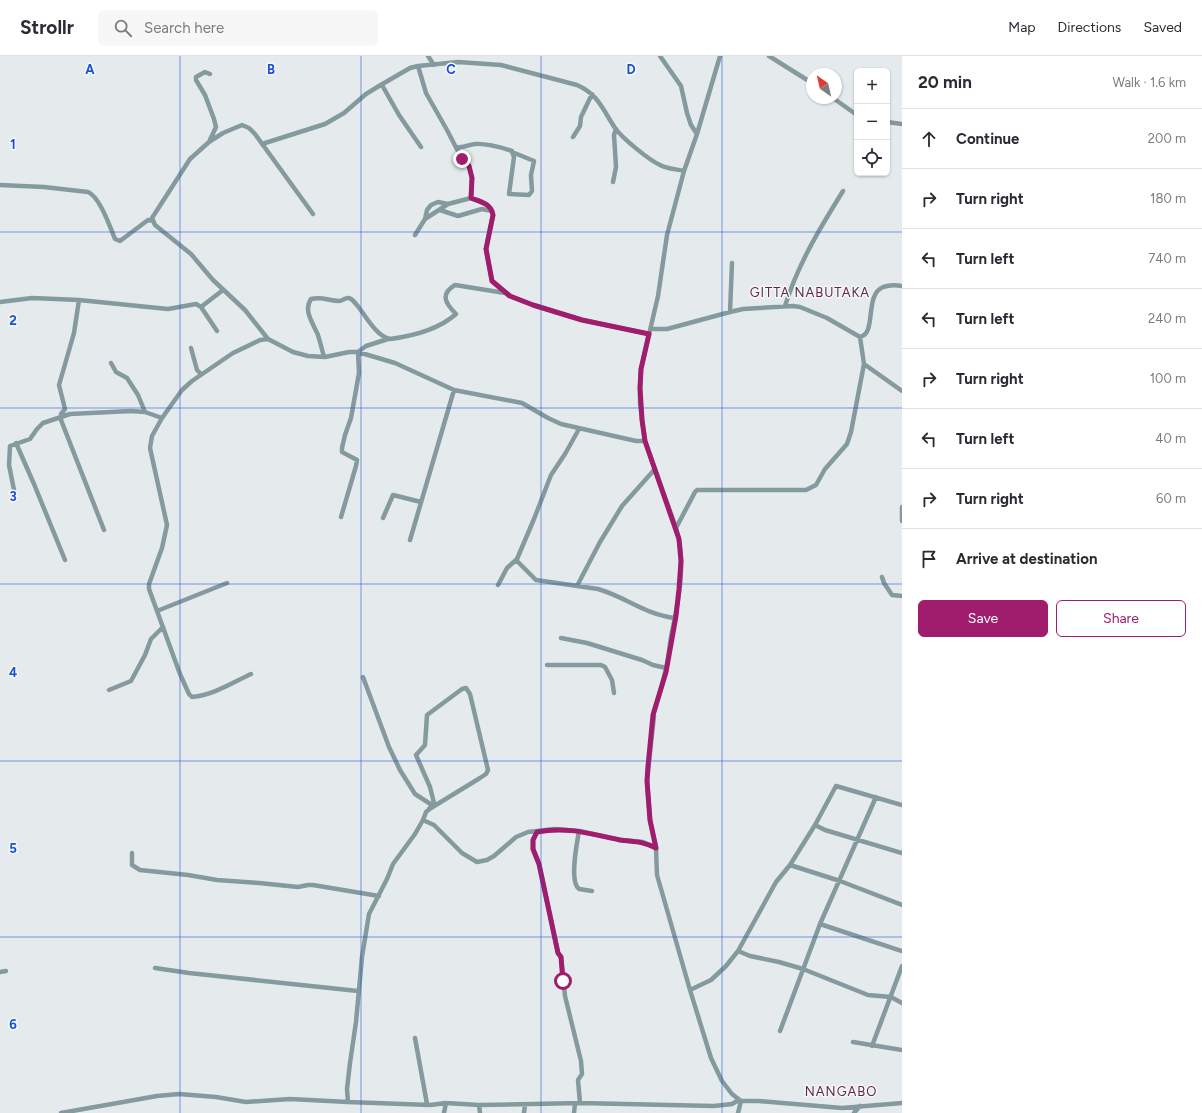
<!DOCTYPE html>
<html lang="en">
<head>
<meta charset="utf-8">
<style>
	:root { --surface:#fff; --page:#f7f7f7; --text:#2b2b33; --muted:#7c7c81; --line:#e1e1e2; --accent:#a01c6c }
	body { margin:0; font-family:Figtree,sans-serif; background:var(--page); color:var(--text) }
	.controls { position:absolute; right:12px; top:12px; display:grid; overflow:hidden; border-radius:6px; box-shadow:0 1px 3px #0004 }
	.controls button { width:36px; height:36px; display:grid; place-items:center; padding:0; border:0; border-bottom:1px solid var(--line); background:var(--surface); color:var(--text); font:20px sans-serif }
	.compass { position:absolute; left:806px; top:12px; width:36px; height:36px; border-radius:50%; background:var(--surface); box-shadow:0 1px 3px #0004; rotate:326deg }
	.stop { position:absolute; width:12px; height:12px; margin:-9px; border:3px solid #a01c6c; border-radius:50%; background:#fff }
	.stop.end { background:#a01c6c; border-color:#fff; box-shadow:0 1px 4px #0008 }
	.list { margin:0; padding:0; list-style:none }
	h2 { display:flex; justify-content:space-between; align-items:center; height:52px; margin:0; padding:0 16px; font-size:17px }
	h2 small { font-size:13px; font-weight:400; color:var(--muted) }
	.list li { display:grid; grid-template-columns:26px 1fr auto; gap:12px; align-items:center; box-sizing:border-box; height:60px; padding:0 16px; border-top:1px solid var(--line) }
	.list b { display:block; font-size:15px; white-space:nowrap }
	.list em { font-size:13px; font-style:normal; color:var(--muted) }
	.actions { display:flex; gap:8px; padding:12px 16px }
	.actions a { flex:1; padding:9px 0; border:1px solid var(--accent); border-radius:6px; text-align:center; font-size:14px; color:var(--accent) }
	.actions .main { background:var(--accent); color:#fff }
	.icon { flex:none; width:22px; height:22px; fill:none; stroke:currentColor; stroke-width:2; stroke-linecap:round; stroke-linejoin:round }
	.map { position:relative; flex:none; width:902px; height:1057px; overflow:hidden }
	header { display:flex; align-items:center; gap:24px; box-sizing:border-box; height:56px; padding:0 20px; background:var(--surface); border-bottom:1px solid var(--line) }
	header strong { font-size:19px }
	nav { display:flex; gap:22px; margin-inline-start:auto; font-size:14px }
	.search { width:280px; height:36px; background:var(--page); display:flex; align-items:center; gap:10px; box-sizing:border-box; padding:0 14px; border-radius:6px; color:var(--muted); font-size:15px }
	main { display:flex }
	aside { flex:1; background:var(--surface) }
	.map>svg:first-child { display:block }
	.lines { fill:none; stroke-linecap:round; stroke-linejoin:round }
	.minor { stroke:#849a9f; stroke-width:4.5 }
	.route { stroke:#a01c6c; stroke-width:5 }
	.grid { fill:none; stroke:#1d4ed8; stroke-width:1; stroke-opacity:0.55 }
	.labels { text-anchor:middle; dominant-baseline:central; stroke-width:3; stroke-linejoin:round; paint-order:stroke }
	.quarter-label { font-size:13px; letter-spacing:1px; fill:#632446; stroke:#f3f8f9 }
	.grid-label { font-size:13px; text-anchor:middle; font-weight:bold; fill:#1d4ed8; stroke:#f3f8f9; stroke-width:3; stroke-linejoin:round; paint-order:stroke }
</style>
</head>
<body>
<header>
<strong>Strollr</strong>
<div class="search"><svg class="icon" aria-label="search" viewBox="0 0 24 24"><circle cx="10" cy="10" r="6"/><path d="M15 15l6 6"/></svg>Search here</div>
<nav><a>Map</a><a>Directions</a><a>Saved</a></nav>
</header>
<main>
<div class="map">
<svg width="902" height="1057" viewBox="0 0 902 1057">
	<rect width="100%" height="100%" fill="#e5ebec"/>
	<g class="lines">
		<path class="minor" d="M428 0 434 9
			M660 0 681 30 687 57 691 69 697 78
			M720 0 697 78 684 115 667 179 658 240 641 313 640 332V347L645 385 676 472C687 507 678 547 671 581 669 593 668 606 665 617 662 631 657 645 653 659L654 660 647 725 650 764 656 792 657 819 690 934 711 1002 722 1025 732 1038 741 1045H759L842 1052 902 1047
			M769 0 812 27
			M418 10 426 37 447 74 462 103 469 110 472 122 471 142C480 146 491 147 493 159L486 193 492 225 509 240 533 249 582 264 649 278
			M382 29 399 59 421 91
			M833 42 857 59
			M887 66 902 68
			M573 81 580 70 581 61 592 38
			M209 86 216 71 214 63 205 39 196 24V21L205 16 210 18
			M262 88 325 68 344 57 366 38 379 30 410 12 418 10 458 6 501 9 577 29C598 38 603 54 615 72 622 82 649 104 660 109 667 113 677 113 684 115
			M456 91C465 92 467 89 475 88 487 87 500 91 512 95V96L514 101 509 138 529 139 532 135 531 119 534 105 512 96
			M613 126 616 111 614 79 616 73
			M0 129 44 131 88 136C100 141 110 171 115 183L120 185 148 164 153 165
			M440 154 458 160 482 153 492 155
			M425 163 448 148
			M415 179 425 163 427 154 431 149 438 146 448 148 471 142
			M79 244 74 277 59 329 65 353 61 358V364L104 474
			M0 246 32 242 79 244 168 253 196 248 201 251 223 234
			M785 250C798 208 820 172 843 135
			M201 251 217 275
			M730 256 732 207
			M651 273H667L730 256 743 253 793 250 800 251 827 262 860 281C877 278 864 239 883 231 889 229 896 229 902 230
			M268 283 245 254 213 224 191 198 155 169 152 162 190 103 209 86 223 77 242 69 249 72 255 78 313 158
			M191 292 197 314 201 318
			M324 301C322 293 320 286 318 279 313 267 303 255 311 243 322 240 329 245 339 245 342 245 345 242 348 242 358 242 371 279 390 283 413 280 438 274 456 258 445 247 440 238 455 229L505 237
			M111 307 116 316 127 322 138 339 145 356
			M864 308 902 335
			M16 387 34 428 65 504
			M14 434 9 409 10 390 30 383 37 373 43 367 70 358 131 355 145 356 162 362
			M902 451V465
			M341 461 356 410 357 404 342 396V392L345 379 351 362 359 317 358 296 366 290 388 283
			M383 462 393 439 421 446
			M676 472 695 436 697 434H806L816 429 825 413 847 388 851 376 864 308 860 281
			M410 484 454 334
			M516 504 536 524 598 533C626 541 646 559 675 562
			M882 521 884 527 892 539 902 540
			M498 529 507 512 517 503 534 463 551 419 565 398 579 373
			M577 530 600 486 622 450 655 413
			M157 555 227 527
			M561 582 587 587 642 604 653 609 666 612
			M547 609H601L605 611 612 624 614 637
			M251 618C232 627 213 639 192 641L189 638 180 618 149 533V528L162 492 167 469 150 392 152 380 162 362 182 334 192 325 233 297 260 284 268 283 293 296 308 300 325 301 349 296H358L395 307 454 334 522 347 548 362 561 368 636 385H645
			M363 621 389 691 400 714 415 738 432 749
			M109 634 131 625 145 599 151 583 163 571
			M423 764 426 756 431 752 480 722 486 718 488 714 470 638 466 632 462 633 427 659 425 689 416 699 430 731 434 747 429 753
			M815 769 825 774 902 797
			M579 775C577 787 569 826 579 833L592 835
			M537 776 533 784V793L539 808 558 897 561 901 565 940 581 1005 582 1018 578 1024 580 1047
			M656 792 643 786 621 784 579 775 554 773 528 776 516 781 494 800 487 804 477 806 462 797 434 769 423 764 415 778 393 808 387 823 369 858 362 901 356 966 350 1007 347 1033 348 1046 430 1049 446 1047 479 1049 580 1047 714 1050 732 1048 739 1044
			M132 797V809L140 814 188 819 217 824 259 827 298 831 308 829H313L379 840
			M790 809 840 825 902 849
			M820 868 902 895
			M738 895 750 900 779 906 803 913 868 939 891 941 902 947
			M155 912 189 917 358 935
			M0 916 6 915
			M690 934 711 924 726 910 738 895 776 826 790 809 815 769 836 730 902 749
			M780 975 820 868 876 741
			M415 982 427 1048
			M853 986 902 994
			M872 990 902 910
			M479 1049 480 1057
			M61 1057 157 1040 179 1038 216 1041 246 1046 290 1043 348 1046
			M444 1057 446 1047
			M524 1057 525 1049
			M574 1057 575 1048
			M738 1057 741 1045
			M854 1057 860 1050"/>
	</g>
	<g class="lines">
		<path class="route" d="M462 103 469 110 472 122 471 142C480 146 491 147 493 159L486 193 492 225 510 240 533 249 582 264 649 278 641 313 640 332 642 364 645 385 679 483 681 505 679 533 676 560 666 616 653 659 648 710 647 725 650 764 656 792C642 785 635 786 620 784 591 778 567 770 537 776L533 784V793L539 808 558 897 561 901 563 925"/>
	</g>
	<path class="grid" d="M180 0V1057M361 0V1057M541 0V1057M722 0V1057M0 176H902M0 352H902M0 528H902M0 705H902M0 881H902"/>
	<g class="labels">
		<g class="quarter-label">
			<text x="810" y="236">GITTA NABUTAKA</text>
			<text x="841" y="1035">NANGABO</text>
		</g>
	</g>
	<g class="grid-label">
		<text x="90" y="18">A</text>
		<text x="271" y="18">B</text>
		<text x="451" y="18">C</text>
		<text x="631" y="18">D</text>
		<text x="13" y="93">1</text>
		<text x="13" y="269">2</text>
		<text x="13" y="445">3</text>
		<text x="13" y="621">4</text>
		<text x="13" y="797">5</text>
		<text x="13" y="973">6</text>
	</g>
</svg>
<div class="controls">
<button>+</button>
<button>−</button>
<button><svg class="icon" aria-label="locate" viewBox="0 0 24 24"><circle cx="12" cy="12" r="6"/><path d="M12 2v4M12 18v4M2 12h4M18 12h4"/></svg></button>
</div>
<svg class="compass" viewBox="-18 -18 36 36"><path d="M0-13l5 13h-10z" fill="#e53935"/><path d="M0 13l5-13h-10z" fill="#7c7c81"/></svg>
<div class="stop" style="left:563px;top:925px"></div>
<div class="stop end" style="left:462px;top:103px"></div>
</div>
<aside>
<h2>20 min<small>Walk · 1.6 km</small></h2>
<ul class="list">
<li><svg class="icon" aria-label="ahead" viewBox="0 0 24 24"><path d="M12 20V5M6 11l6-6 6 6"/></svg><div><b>Continue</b></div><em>200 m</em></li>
<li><svg class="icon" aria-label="right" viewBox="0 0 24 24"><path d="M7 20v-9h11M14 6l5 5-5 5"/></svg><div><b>Turn right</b></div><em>180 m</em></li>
<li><svg class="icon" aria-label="left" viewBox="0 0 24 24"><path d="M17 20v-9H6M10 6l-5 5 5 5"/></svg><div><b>Turn left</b></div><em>740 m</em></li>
<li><svg class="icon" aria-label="left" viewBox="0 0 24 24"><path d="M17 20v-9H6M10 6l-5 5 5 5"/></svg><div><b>Turn left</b></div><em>240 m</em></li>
<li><svg class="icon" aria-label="right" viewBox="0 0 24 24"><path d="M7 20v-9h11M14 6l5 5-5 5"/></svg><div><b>Turn right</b></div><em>100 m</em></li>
<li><svg class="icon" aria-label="left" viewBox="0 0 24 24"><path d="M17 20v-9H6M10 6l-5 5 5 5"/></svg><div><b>Turn left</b></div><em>40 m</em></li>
<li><svg class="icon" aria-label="right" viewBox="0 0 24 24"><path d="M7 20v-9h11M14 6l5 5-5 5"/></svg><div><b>Turn right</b></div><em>60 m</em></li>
<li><svg class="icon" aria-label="arrive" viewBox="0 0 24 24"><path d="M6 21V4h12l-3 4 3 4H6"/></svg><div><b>Arrive at destination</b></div></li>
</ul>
<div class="actions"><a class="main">Save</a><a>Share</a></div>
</aside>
</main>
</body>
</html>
